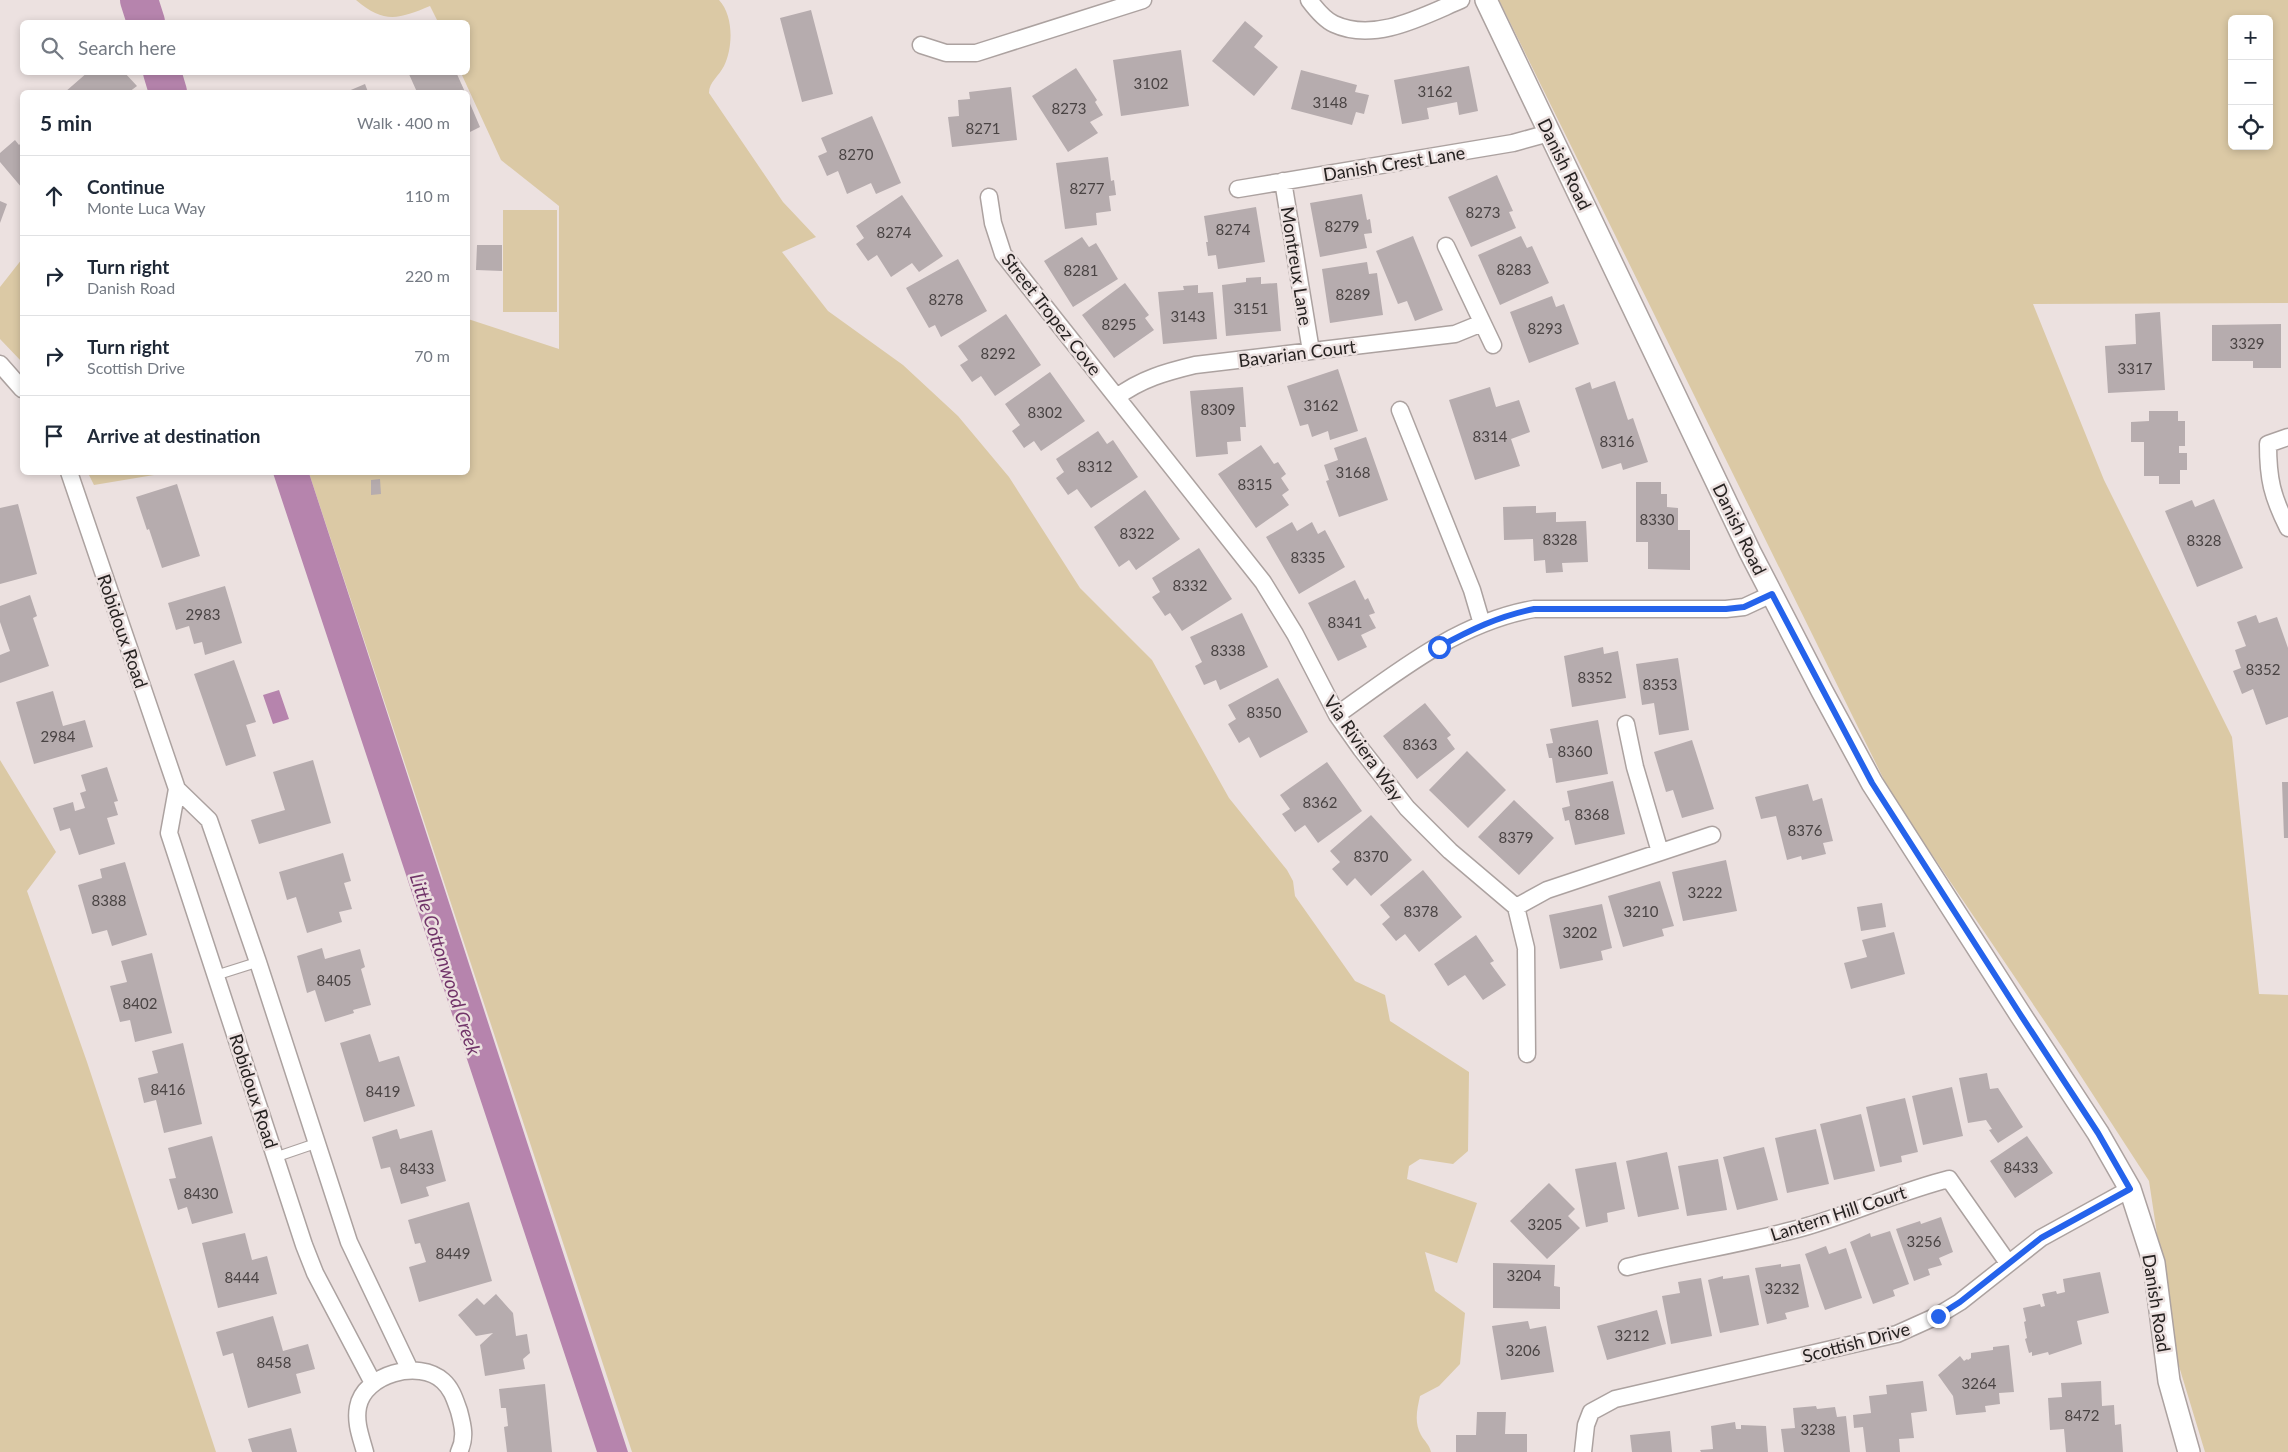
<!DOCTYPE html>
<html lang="en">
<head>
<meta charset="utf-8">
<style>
	:root { --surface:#fff; --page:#f6f6f7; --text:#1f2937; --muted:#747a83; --line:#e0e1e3 }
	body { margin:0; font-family:Lato,sans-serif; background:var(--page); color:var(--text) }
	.controls { position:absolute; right:15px; top:15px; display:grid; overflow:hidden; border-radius:8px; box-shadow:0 2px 8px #0003 }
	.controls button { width:45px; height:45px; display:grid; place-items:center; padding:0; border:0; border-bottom:1px solid var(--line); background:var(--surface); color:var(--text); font:25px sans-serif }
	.stop { position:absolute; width:15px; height:15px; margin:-11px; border:4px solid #2563eb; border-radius:50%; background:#fff }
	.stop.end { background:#2563eb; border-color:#fff; box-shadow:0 1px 5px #0008 }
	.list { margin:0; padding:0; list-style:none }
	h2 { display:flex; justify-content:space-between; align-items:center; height:65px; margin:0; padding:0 20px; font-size:21px }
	h2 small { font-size:16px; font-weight:400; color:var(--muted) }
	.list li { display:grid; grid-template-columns:32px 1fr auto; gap:15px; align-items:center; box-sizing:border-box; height:80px; padding:0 20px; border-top:1px solid var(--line) }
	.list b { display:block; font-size:19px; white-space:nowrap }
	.list p { margin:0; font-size:16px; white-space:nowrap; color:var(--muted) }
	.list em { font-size:16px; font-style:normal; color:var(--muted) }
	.icon { flex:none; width:28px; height:28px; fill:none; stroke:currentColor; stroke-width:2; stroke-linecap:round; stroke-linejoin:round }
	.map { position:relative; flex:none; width:2288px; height:1452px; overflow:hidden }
	.search { position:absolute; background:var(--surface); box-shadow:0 2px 8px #0003; left:20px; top:20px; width:450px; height:55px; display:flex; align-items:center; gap:12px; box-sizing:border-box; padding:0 18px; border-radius:8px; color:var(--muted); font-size:19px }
	.panel { position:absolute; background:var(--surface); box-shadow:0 2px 8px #0003; left:20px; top:90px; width:450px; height:385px; border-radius:8px }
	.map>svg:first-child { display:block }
	.green { fill:#dbc9a5; fill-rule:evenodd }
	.water { fill:#b684ad }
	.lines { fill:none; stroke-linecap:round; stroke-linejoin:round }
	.river { stroke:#b684ad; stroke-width:38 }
	.building { fill:#b6acae }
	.service-casing { stroke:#aca2a0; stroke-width:11 }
	.minor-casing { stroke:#aca2a0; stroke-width:19 }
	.tertiary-casing { stroke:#aca2a0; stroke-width:24 }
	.service { stroke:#fff; stroke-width:9 }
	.minor { stroke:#fff; stroke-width:16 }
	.tertiary { stroke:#fff; stroke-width:21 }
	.route { stroke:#2563eb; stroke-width:6 }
	.labels { text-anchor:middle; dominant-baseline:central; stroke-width:5; stroke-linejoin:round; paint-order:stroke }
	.number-label { font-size:15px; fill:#4a4444 }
	.street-label { font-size:18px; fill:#262221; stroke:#ece1e0 }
	.water-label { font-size:19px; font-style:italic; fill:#713469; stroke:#ece1e0 }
</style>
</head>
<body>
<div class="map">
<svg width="2288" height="1452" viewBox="0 0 2288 1452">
	<rect width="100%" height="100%" fill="#ece1e0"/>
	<path class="green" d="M356 0H719C734 16 733 48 724 66 719 76 709 82 709 93L783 202 816 237 782 252 828 311 903 365 958 416 1009 477 1080 588 1152 660 1229 798 1287 870 1293 881 1295 896 1355 981 1385 995 1390 1021 1469 1072 1468 1151 1453 1164 1420 1159 1409 1166 1407 1179 1477 1203 1457 1263 1425 1252 1435 1291 1465 1313 1460 1364 1439 1386 1420 1396C1417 1410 1414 1422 1421 1435 1425 1442 1429 1444 1431 1452H632L309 473 468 472V319L559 349V206L501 160 461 73 468 72V22H438L430 6C399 19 384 24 356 0Z
		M1499 0H2288V303L2033 304 2104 480 2232 737 2259 994 2288 995V1452H2205L2175 1353 2149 1181 2064 1050 1891 794ZM2232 19H2269V146H2232Z
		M503 210H557V312H503Z
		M22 259V362L0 339V287Z
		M88 473H166L94 485Z
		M0 760 56 852 27 891 87 1062 216 1452H0Z"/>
	<path class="water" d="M273 473H309L628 1452H597Z
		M279 690 289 719 273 724 263 695Z"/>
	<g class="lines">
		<path class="river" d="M139 0 146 22
			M162 72 168 92"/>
	</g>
	<path class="building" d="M811 10 833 94 802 102 780 18Z
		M1245 21 1263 36 1254 47 1278 67 1254 96 1212 61Z
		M1181 50 1189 106 1121 116 1113 60Z
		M1469 66 1478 111 1459 115 1457 102 1427 108 1429 119 1402 124 1394 80Z
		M1076 68 1097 100 1095 102 1103 115 1090 122 1098 133 1068 152 1032 96Z
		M1301 70 1357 85 1355 92 1369 95 1364 114 1356 112 1352 125 1291 109Z
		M88 72H124L137 86 129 92H65Z
		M408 72H456L465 92H417Z
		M365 84 368 92H346Z
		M1011 87 1017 140 952 147 948 117 959 116 958 100 970 99 969 92Z
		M468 99 480 127 468 133Z
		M872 116 901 183 876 194 871 183 847 194 838 171 827 176 818 156 827 152 821 138Z
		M15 140 19 145 22 142V188L0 162V153Z
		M1108 157 1111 181 1114 180 1116 195 1109 196 1111 211 1096 213 1097 225 1065 229 1056 163Z
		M1497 175 1513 211 1509 212 1516 228 1471 247 1448 197Z
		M1362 194 1367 220 1370 219 1372 233 1364 234 1367 248 1320 257 1310 203Z
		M902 195 943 256 919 272 912 263 891 277 877 255 868 261 856 244 864 238 856 226Z
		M0 201 7 204 0 223Z
		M1256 207 1265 262 1218 269 1216 255 1208 256 1206 242H1208L1204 216Z
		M1413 236 1443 310 1415 321 1407 301 1398 304 1376 251Z
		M1521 236 1527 248 1532 246 1549 283 1500 305 1478 255Z
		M1082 237 1089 247 1096 243 1118 279 1073 307 1044 261Z
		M477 245H502V271L476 270Z
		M958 259 987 311 941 337 935 325 929 328 906 288Z
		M1367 262 1369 274 1377 273 1383 315 1330 323 1322 269Z
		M1261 277V284L1277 283 1281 331 1226 336 1222 285 1246 282V278Z
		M1125 283 1149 315 1145 318 1154 330 1114 358 1082 315Z
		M1198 285V293L1213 292 1217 339 1163 344 1158 292 1184 290 1183 286Z
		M1552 296 1556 307 1564 304 1579 344 1529 363 1510 312Z
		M2160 312 2165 390 2108 393 2105 346 2136 344 2135 314Z
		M1006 314 1041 365 995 396 981 376 972 382 960 365 968 360 958 346Z
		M2281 324V368H2253V361H2212V325Z
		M1338 369 1358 431 1330 440 1328 431 1312 437 1308 424 1300 426 1287 386Z
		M1050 372 1085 421 1041 451 1034 441 1024 448 1012 431 1020 425 1005 404Z
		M1615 381 1628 420 1633 418 1648 462 1623 470 1621 463 1602 469 1575 388 1590 382 1592 389Z
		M1243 387 1246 427H1240L1241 441 1227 442 1228 454 1196 457 1190 391Z
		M1490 387 1496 407 1519 400 1530 432 1511 439 1520 466 1475 480 1449 400Z
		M2149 411H2178V421H2185V446H2179V453H2187V470H2180V484H2159V476H2144V442H2131V422L2149 421Z
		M1098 431 1107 444 1113 440 1138 477 1091 508 1077 489 1068 495 1056 478 1064 472 1056 459Z
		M1366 437 1388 500 1339 517 1326 481 1329 480 1324 465 1338 460 1334 448Z
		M1261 445 1274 464 1278 462 1286 474 1281 478 1289 490 1282 495 1289 505 1256 528 1218 474Z
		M380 479 381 494 371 495V480Z
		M1636 482H1661V494H1667V507L1678 508V530H1690V570L1648 569V542H1636Z
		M177 484 200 556 162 568 149 529 147 530 136 497Z
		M1145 490 1180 539 1136 570 1129 560 1119 567 1094 527Z
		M2214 499 2243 568 2197 587 2165 511 2192 500 2195 507Z
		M18 504 37 574 0 584V508Z
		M1536 506V513L1556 512V522L1586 521 1588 562 1562 563 1563 572 1546 573 1545 560 1534 561 1533 539 1504 540 1503 507Z
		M1292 522 1297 531 1312 522 1318 534 1325 530 1345 567 1299 594 1266 537Z
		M1199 548 1232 599 1182 631 1170 613 1165 616 1152 597 1160 592 1152 578Z
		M1355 580 1365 600 1368 598 1375 613 1369 615 1376 628 1361 635 1367 647 1338 661 1308 603Z
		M225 586 242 643 205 655 202 642 194 644 189 626 176 630 168 603Z
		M30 595 37 616 33 618 49 666 0 683V655L10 651 0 622V606Z
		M1242 613 1268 667 1220 690 1216 680 1204 685 1195 666 1202 662 1190 637Z
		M2256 615 2259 623 2277 617 2288 648V717L2266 725 2253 689 2242 694 2233 671 2241 668 2235 650 2246 646 2237 622Z
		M1603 647 1604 654 1618 651 1626 698 1572 707 1564 656Z
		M1678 658 1689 730 1659 735 1654 703 1642 705 1636 664Z
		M234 660 256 722 246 725 256 756 226 766 194 674Z
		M1278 678 1308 732 1260 758 1249 737 1239 743 1228 724 1236 719 1228 705Z
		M53 691 63 726 85 720 93 747 34 764 16 702Z
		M1425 703 1451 735 1447 738 1455 749 1417 779 1383 736Z
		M1598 720 1608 774 1556 783 1552 758H1549L1546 744 1553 743 1550 729Z
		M1692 740 1714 809 1682 818 1673 790 1666 792 1654 752Z
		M1467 751 1506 790 1468 828 1429 790Z
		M313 760 331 823 259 844 251 820 285 810 273 772Z
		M1327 762 1362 811 1318 843 1305 825 1295 832 1282 814 1290 809 1280 795Z
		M107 767 118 801 114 802 118 815 107 818 115 844 79 855 70 828 60 831 53 808 73 802 75 811 85 808 80 793 86 791 81 775Z
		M1613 781 1625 834 1575 845 1569 820 1565 821 1562 808 1570 806 1567 791Z
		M2282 782H2288V838H2284Z
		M1808 784 1813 801 1822 798 1833 841 1823 843 1826 854 1802 860 1801 856 1787 860 1776 816 1761 819 1755 797Z
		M1514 800 1554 838 1519 875 1478 837Z
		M1371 815 1412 860 1371 896 1355 878 1347 886 1332 869 1340 862 1330 851Z
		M343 853 351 881 344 883 352 909 339 912 342 922 307 933 296 897 287 900 279 872Z
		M1726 860 1737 911 1683 921 1672 872Z
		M125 862 147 935 112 946 107 930 92 934 78 885 102 878 100 869Z
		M1423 870 1462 917 1419 952 1405 934 1396 941 1382 924 1390 917 1380 905Z
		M1660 881 1674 926 1662 929 1664 936 1623 947 1608 896Z
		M1882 903 1886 927 1861 931 1857 907Z
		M1602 904 1612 948 1601 951 1603 960 1560 969 1549 915Z
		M1894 932 1905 974 1851 989 1844 963 1867 957 1862 940Z
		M1476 935 1494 961 1490 963 1506 985 1483 1000 1465 975 1448 986 1434 964Z
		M322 948 325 959 360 949 365 967 361 969 371 1005 353 1010 354 1013 325 1022 315 990 307 993 297 956Z
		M152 953 172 1033 135 1042 130 1020 120 1022 110 986 127 982 121 961Z
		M370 1034 379 1062 399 1056 415 1106 364 1122 340 1043Z
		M183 1043 202 1124 164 1133 156 1100 144 1103 138 1078 158 1073 152 1051Z
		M1987 1073 1990 1089 1998 1088 2023 1127 1998 1143 1989 1130 1992 1129 1986 1120 1968 1123 1959 1078Z
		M1952 1087 1963 1136 1923 1145 1912 1096Z
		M1905 1098 1918 1152 1901 1156 1902 1162 1880 1167 1866 1107Z
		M1861 1114 1875 1171 1834 1180 1820 1124Z
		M397 1129 400 1139 432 1130 446 1181 426 1187 429 1196 401 1204 390 1167 381 1169 372 1137Z
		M1816 1129 1829 1184 1787 1193 1775 1138Z
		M212 1136 233 1213 192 1224 187 1207 178 1210 169 1179 176 1178 168 1148Z
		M2027 1136 2053 1173 2015 1198 1990 1161Z
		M1764 1147 1778 1200 1737 1210 1723 1157Z
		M1667 1152 1679 1209 1638 1217 1626 1161Z
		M1718 1159 1727 1210 1687 1216 1678 1166Z
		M1616 1162 1625 1209 1607 1213 1608 1222 1586 1227 1575 1169Z
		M1549 1183 1575 1209 1568 1216 1580 1228 1547 1259 1510 1221Z
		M469 1202 492 1281 419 1302 409 1267 426 1262 420 1243 415 1244 408 1220Z
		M1941 1217 1953 1252 1939 1258 1942 1265 1928 1269 1930 1275 1914 1281 1896 1229 1920 1221 1921 1224Z
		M1890 1231 1909 1284 1893 1290 1895 1296 1873 1304 1850 1242 1870 1233 1871 1237Z
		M245 1233 252 1260 267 1256 277 1294 218 1308 202 1243Z
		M1826 1246 1829 1254 1846 1248 1862 1298 1825 1310 1805 1254Z
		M1493 1263 1555 1265 1554 1286 1560 1287V1309L1493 1308Z
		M1781 1264V1267L1800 1264 1809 1307 1785 1313 1787 1319 1767 1324 1755 1268Z
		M2100 1272 2109 1313 2077 1321 2082 1344 2049 1355 2048 1352 2032 1356V1352L2029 1353 2025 1339 2027 1338 2024 1322 2026 1321 2023 1308 2040 1304 2041 1307 2045 1306 2042 1294 2056 1291 2057 1294 2065 1292 2063 1279Z
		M1749 1275 1759 1325 1720 1333 1708 1280 1723 1276V1279L1731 1278Z
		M1701 1278 1712 1336 1671 1344 1662 1296 1680 1293 1678 1282Z
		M496 1294 513 1313 516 1336 527 1334 530 1353 523 1359 525 1369 485 1376 480 1345 493 1333 476 1336 458 1315 477 1298 484 1305Z
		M1657 1310 1666 1344 1607 1360 1597 1326Z
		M273 1316 283 1351 308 1344 315 1369 296 1374 301 1393 248 1408 233 1353 223 1356 216 1332Z
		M1528 1321 1530 1329 1546 1326 1554 1372 1501 1380 1492 1326Z
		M2009 1345 2014 1392 1999 1393 2000 1404 1985 1406 1986 1412 1956 1415 1953 1396 1938 1375 1960 1356 1964 1361 1967 1359 1968 1360 1971 1358V1353L1993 1350V1347Z
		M1923 1381 1927 1411 1911 1413 1914 1438 1899 1439 1900 1452H1866L1863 1427 1854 1428 1853 1415 1871 1413 1869 1396 1887 1394 1886 1385Z
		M2101 1381 2102 1406 2114 1405 2115 1425 2121 1424 2123 1452H2066L2064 1429 2050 1430 2048 1398 2062 1397 2061 1383Z
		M545 1384 552 1452H507L504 1427 508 1426 506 1408H501L499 1389Z
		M1816 1406 1817 1409 1835 1407 1837 1417 1846 1416 1850 1452H1784L1781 1429 1795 1428 1793 1408Z
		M1477 1412H1506L1505 1434H1527V1452H1456V1435H1476Z
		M1735 1422 1736 1429H1741V1425L1766 1426 1768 1452H1701L1700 1450 1713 1449 1711 1426Z
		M291 1428 297 1452H252L248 1439Z
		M1670 1431 1672 1452H1632L1630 1435Z"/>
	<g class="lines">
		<g class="service-casing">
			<path id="service" d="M217 975 258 962
				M276 1157 317 1143"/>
		</g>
		<g class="minor-casing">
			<path id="minor" d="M1309 0C1315 8 1325 20 1334 24 1375 43 1423 16 1461 0
				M921 45 946 53H976L1143 0
				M1283 181 1311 351
				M1238 189 1513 143 1549 133
				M989 197 993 223 1003 254 1263 582 1295 634 1337 715 1361 749 1407 808 1450 851 1516 907 1526 948 1527 1054
				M1446 246 1493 345
				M0 364 22 389
				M1117 397C1141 379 1166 372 1195 365L1455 334 1482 323
				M1400 410 1472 590 1482 624
				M2288 437 2268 444C2268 479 2272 496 2288 528
				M69 472 177 789 209 820 258 962 349 1242 410 1370
				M1337 715C1397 672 1459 622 1534 609H1726L1744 607 1772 594
				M1626 724 1635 767 1660 852
				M177 789 169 833 304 1245 315 1273 373 1383
				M1516 907 1547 890 1712 835
				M1627 1267C1687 1252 1749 1243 1808 1226 1856 1212 1901 1191 1949 1179L2008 1263
				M365 1452C361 1437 355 1423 358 1407 364 1374 419 1359 443 1381 452 1389 455 1400 459 1411 463 1426 466 1438 459 1452
				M1583 1452 1586 1425 1591 1412 1615 1399 1897 1334 1937 1316 1960 1302 2041 1238 2130 1189"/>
		</g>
		<g class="tertiary-casing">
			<path id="tertiary" d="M1486 0 1750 552 1822 691 1872 783 2020 1014 2098 1133 2130 1189 2154 1263 2169 1381 2189 1452"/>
		</g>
		<use href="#service" class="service"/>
		<use href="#minor" class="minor"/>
		<use href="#tertiary" class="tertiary"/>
	</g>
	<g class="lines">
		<path class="route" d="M1439 647C1470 630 1499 616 1534 609H1726L1744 607 1772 594 1872 783 2020 1014 2098 1133 2130 1189 2041 1238 1960 1302 1938 1316"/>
	</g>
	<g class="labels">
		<g class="number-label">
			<text x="1151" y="83">3102</text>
			<text x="1435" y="91">3162</text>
			<text x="1330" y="102">3148</text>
			<text x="1069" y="108">8273</text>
			<text x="983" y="128">8271</text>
			<text x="856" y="154">8270</text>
			<text x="1087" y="188">8277</text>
			<text x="1483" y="212">8273</text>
			<text x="1342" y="226">8279</text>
			<text x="1233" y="229">8274</text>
			<text x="894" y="232">8274</text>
			<text x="1514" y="269">8283</text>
			<text x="1081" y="270">8281</text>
			<text x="1353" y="294">8289</text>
			<text x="946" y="299">8278</text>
			<text x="1251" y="308">3151</text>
			<text x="1188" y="316">3143</text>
			<text x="1119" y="324">8295</text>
			<text x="1545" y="328">8293</text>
			<text x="2247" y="343">3329</text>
			<text x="998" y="353">8292</text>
			<text x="2135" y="368">3317</text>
			<text x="1321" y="405">3162</text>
			<text x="1218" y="409">8309</text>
			<text x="1045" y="412">8302</text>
			<text x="1490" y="436">8314</text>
			<text x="1617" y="441">8316</text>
			<text x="1095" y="466">8312</text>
			<text x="1353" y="472">3168</text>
			<text x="1255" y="484">8315</text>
			<text x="1657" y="519">8330</text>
			<text x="1137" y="533">8322</text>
			<text x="1560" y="539">8328</text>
			<text x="2204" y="540">8328</text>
			<text x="1308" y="557">8335</text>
			<text x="1190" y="585">8332</text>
			<text x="203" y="614">2983</text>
			<text x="1345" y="622">8341</text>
			<text x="1228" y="650">8338</text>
			<text x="2263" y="669">8352</text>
			<text x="1595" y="677">8352</text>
			<text x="1660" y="684">8353</text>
			<text x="1264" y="712">8350</text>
			<text x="58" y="736">2984</text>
			<text x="1420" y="744">8363</text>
			<text x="1575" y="751">8360</text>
			<text x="1320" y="802">8362</text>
			<text x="1592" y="814">8368</text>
			<text x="1805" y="830">8376</text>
			<text x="1516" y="837">8379</text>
			<text x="1371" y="856">8370</text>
			<text x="1705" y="892">3222</text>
			<text x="109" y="900">8388</text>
			<text x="1421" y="911">8378</text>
			<text x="1641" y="911">3210</text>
			<text x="1580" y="932">3202</text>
			<text x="334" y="980">8405</text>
			<text x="140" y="1003">8402</text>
			<text x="168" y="1089">8416</text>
			<text x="383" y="1091">8419</text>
			<text x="2021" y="1167">8433</text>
			<text x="417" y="1168">8433</text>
			<text x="201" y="1193">8430</text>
			<text x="1545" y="1224">3205</text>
			<text x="1924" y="1241">3256</text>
			<text x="453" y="1253">8449</text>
			<text x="1524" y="1275">3204</text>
			<text x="242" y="1277">8444</text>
			<text x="1782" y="1288">3232</text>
			<text x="1632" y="1335">3212</text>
			<text x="1523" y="1350">3206</text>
			<text x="274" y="1362">8458</text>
			<text x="1979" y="1383">3264</text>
			<text x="2082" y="1415">8472</text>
			<text x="1818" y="1429">3238</text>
		</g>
		<g class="street-label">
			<text transform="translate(1394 163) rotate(-9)">Danish Crest Lane</text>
			<text transform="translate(1565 164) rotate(64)">Danish Road</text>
			<text transform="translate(1297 266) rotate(81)">Montreux Lane</text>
			<text transform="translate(1052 314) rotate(52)">Street Tropez Cove</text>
			<text transform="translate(1297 353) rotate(-7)">Bavarian Court</text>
			<text transform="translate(1740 529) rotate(64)">Danish Road</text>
			<text transform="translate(123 631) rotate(71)">Robidoux Road</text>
			<text transform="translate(1364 748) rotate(55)">Via Riviera Way</text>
			<text transform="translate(254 1091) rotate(72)">Robidoux Road</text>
			<text transform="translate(1838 1213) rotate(-18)">Lantern Hill Court</text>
			<text transform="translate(2157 1303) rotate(81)">Danish Road</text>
			<text transform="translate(1856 1342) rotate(-15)">Scottish Drive</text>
		</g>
		<g class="water-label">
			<text transform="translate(446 964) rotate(72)">Little Cottonwood Creek</text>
		</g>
	</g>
</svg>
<div class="controls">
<button>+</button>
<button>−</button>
<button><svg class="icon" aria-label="locate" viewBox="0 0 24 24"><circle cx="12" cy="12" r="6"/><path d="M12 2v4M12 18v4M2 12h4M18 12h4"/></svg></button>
</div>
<div class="stop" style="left:1439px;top:647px"></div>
<div class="stop end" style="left:1938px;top:1316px"></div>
<div class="search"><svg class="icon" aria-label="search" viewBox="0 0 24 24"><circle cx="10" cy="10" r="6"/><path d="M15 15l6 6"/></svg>Search here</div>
<section class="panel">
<h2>5 min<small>Walk · 400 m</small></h2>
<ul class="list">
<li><svg class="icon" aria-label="ahead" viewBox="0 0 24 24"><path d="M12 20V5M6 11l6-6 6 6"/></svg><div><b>Continue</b><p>Monte Luca Way</p></div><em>110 m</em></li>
<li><svg class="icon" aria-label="right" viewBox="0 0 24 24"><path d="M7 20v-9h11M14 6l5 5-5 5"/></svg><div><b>Turn right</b><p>Danish Road</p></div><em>220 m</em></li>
<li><svg class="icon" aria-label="right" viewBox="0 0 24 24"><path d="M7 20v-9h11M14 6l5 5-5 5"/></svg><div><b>Turn right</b><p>Scottish Drive</p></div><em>70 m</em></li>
<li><svg class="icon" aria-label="arrive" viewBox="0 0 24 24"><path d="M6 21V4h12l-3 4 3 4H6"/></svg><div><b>Arrive at destination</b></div></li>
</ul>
</section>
</div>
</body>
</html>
